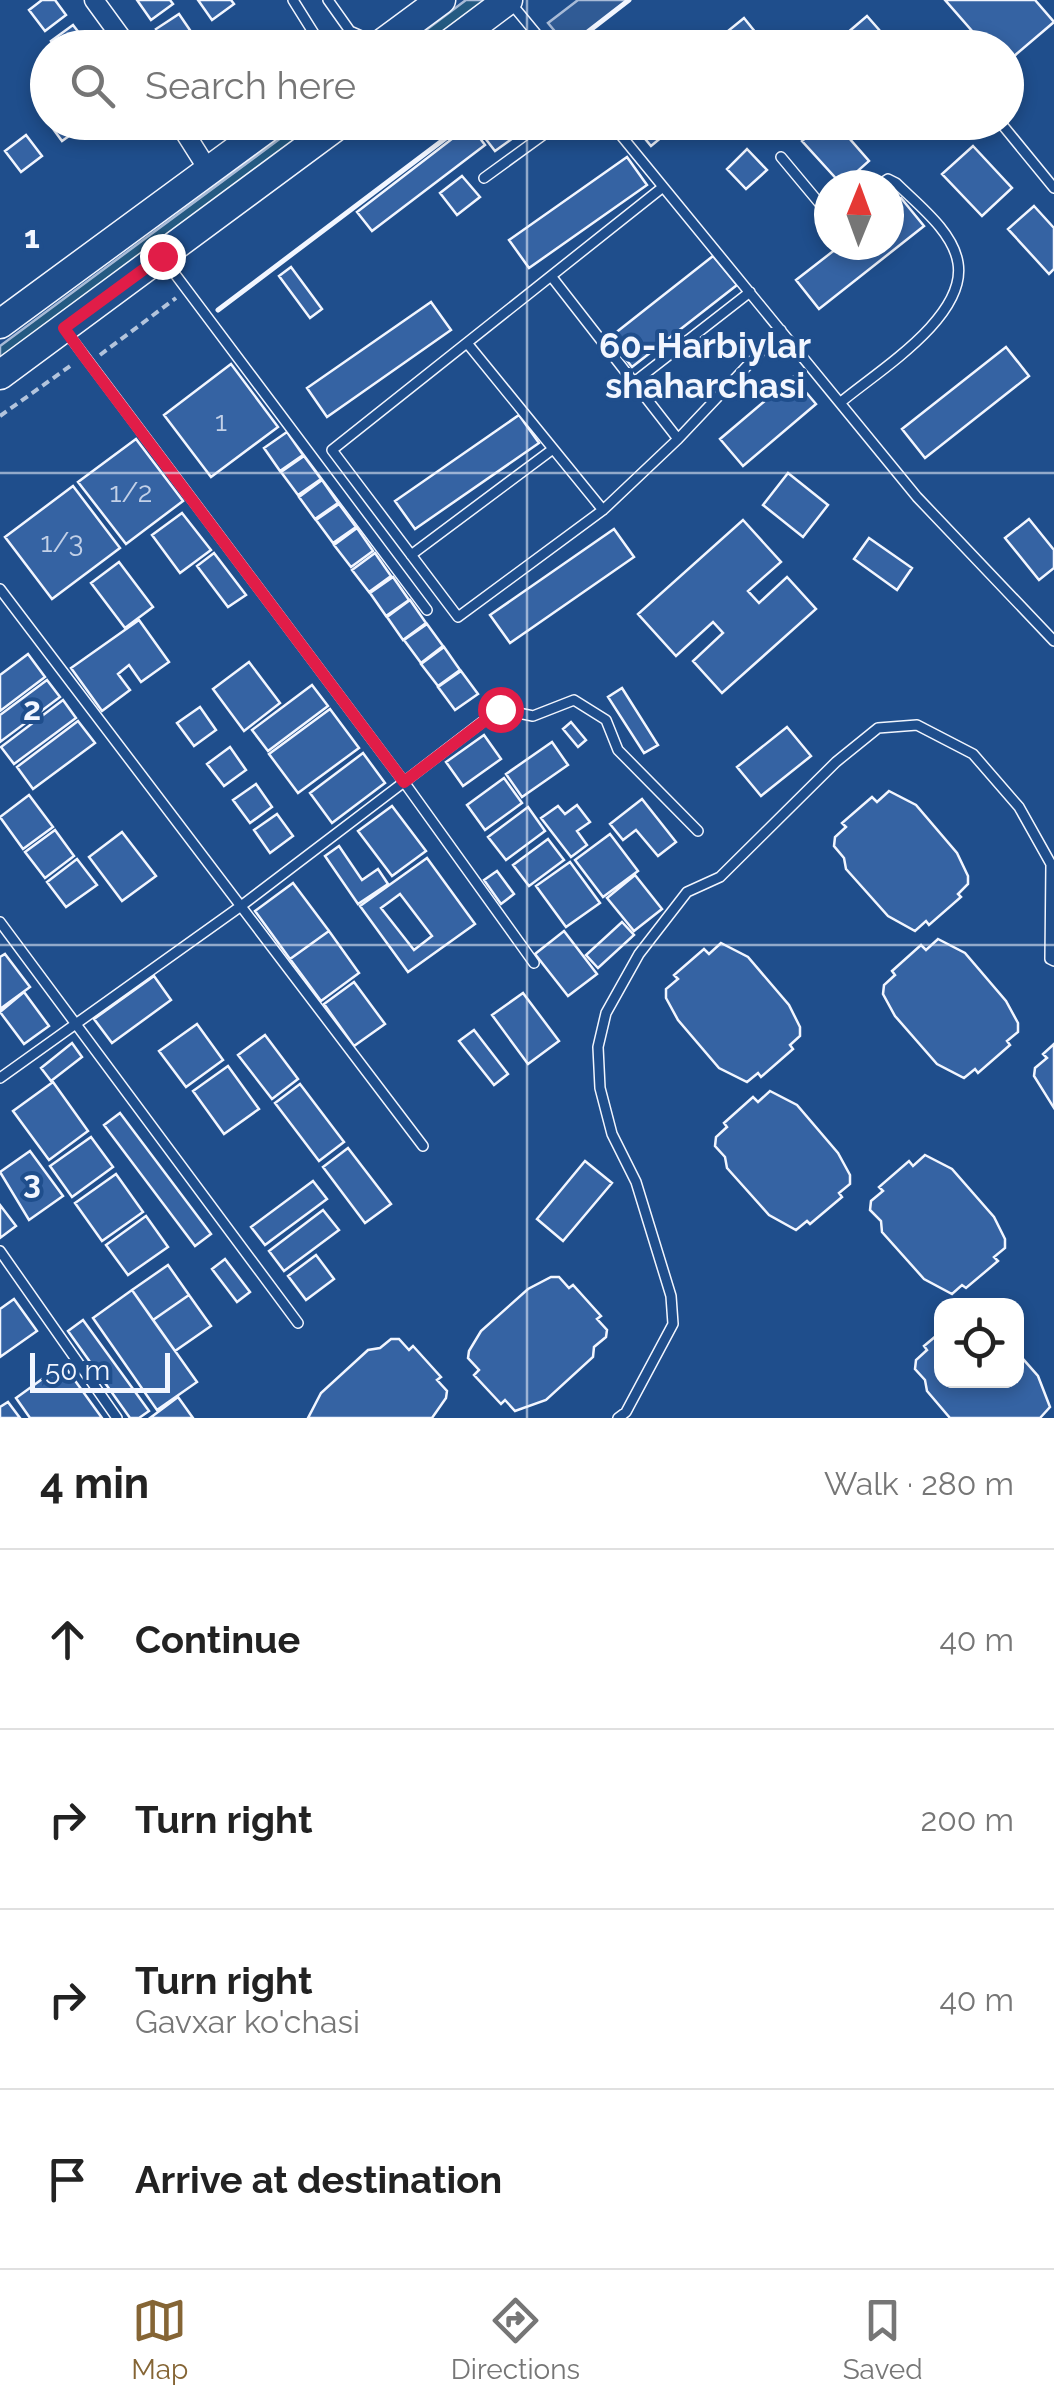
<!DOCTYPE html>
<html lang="en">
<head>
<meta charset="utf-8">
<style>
	:root { --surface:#fff; --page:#f2f2f2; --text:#222; --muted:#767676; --line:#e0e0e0; --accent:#856535 }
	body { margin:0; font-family:Raleway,sans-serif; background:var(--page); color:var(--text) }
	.controls { position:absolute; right:30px; bottom:30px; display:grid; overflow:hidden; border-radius:20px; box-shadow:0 5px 15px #0003 }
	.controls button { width:90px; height:90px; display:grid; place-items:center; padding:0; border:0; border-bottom:2px solid var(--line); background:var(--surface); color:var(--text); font:50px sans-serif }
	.compass { position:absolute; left:814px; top:170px; width:90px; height:90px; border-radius:50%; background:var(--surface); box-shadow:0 5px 15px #0003; rotate:1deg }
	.scale { position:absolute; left:30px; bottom:25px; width:140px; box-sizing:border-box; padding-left:10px; border:5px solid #f2f6ff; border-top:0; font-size:28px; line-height:35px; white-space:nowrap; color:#f2f6ff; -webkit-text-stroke:8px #1f4e8c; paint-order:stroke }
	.stop { position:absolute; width:30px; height:30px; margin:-22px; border:8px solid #e11d48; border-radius:50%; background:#fff }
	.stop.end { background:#e11d48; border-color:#fff; box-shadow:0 2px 10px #0008 }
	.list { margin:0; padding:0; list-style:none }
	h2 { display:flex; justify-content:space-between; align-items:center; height:130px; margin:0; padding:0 40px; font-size:42px }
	h2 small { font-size:32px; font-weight:400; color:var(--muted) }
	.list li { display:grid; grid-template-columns:65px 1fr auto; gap:30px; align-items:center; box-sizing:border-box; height:180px; padding:0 40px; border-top:2px solid var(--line) }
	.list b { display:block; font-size:38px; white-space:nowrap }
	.list p { margin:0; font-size:32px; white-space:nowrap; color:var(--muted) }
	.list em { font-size:32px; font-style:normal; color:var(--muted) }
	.icon { flex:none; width:55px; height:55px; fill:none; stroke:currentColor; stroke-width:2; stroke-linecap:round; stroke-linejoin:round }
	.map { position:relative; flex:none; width:1054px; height:1418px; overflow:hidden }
	.search { position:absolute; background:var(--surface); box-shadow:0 5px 15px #0003; left:30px; right:30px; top:30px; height:110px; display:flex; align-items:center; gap:25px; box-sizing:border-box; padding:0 35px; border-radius:55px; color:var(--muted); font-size:38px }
	.sheet { height:850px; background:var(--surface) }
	nav { display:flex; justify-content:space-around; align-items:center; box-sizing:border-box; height:140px; border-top:2px solid var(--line); background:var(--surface); font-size:28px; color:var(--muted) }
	nav a { display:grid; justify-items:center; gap:5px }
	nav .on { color:var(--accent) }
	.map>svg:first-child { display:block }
	.green { fill:#245a82; stroke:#a8bbd7; stroke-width:2.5 }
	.parking { fill:#305b95; stroke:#a8bbd7; stroke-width:2.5 }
	.building { fill:#3563a3; stroke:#f2f6ff; stroke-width:2.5; fill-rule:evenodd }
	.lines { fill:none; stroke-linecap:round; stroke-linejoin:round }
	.lane-casing { stroke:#f2f6ff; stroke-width:12 }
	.street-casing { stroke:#f2f6ff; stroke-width:21 }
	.primary-casing { stroke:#f2f6ff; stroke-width:31 }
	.path { stroke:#b3c4dc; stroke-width:4; stroke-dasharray:8 5; stroke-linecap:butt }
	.lane { stroke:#1f4e8c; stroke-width:9 }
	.street { stroke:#1f4e8c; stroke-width:18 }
	.primary { stroke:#1f4e8c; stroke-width:28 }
	.wall { stroke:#f2f6ff; stroke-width:5 }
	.route { stroke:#e11d48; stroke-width:12 }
	.grid { fill:none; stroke:#f2f6ff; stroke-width:2.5; stroke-opacity:0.55 }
	.labels { text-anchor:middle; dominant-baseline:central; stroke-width:8; stroke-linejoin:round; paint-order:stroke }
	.number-label { font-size:28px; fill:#c3d1e8 }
	.neighbourhood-label { font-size:35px; font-weight:bold; fill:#f2f6ff; stroke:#1f4e8c }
	.grid-label { font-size:32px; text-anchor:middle; font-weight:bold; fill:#f2f6ff; stroke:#1f4e8c; stroke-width:8; stroke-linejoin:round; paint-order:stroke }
</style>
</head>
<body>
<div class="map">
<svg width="1054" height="1418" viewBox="0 0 1054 1418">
	<rect width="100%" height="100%" fill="#1f4e8c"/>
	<path class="green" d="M466 0H486L422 47 402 48Z
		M301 123H321L0 360V346Z"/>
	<path class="parking" d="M578 0H629L568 47 548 23Z"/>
	<path class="building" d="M42 0H55L66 15 45 31 29 10Z
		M137 0H170L173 4 151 20Z
		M198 0H231L234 4 212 20Z
		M945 0H1035L1054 22 1006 63V48H987Z
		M179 14 194 36 169 48 156 29Z
		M867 16 895 48H846L839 40Z
		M744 18 768 48H721L729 41 723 35Z
		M73 25 89 46 56 48 51 41Z
		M48 122H81L83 126 62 141Z
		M487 122H512L520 133 495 151 478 129Z
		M631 122H680L651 146Z
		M824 122H835L869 161 842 185 802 141Z
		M470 125 485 145 372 231 357 212Z
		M26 135 42 156 21 172 5 151Z
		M973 146 1012 188 982 216 942 174Z
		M747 149 767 170 746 189 727 169Z
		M627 157 647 185 529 268 509 240Z
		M462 176 480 197 457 215 440 193Z
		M901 198 924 226 819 309 796 280 841 245H889V207Z
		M1034 206 1054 228V269L1049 274 1008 229Z
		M713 256 737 285 632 367 609 338Z
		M291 267 322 309 310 318 279 276Z
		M431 302 451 330 327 417 307 388Z
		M1006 347 1029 376 925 458 902 429Z
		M231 364 278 427 211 477 164 415Z
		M793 377 816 404 743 466 720 439Z
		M519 415 539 443 415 529 395 501Z
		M287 432 303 455 280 471 264 448Z
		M136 439 183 501 126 544 78 482Z
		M304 456 321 479 298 495 281 472Z
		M788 473 828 505 803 537 763 505Z
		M322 480 338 503 315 519 299 497Z
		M73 486 120 548 52 599 5 537Z
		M339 504 356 527 333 543 316 520Z
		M182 513 211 550 180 573 152 535Z
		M1029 519 1054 550V568L1039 580 1005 538Z
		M743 520 781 562 748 591 759 603 787 577 816 609 722 693 693 661 723 633 713 622 676 656 638 614Z
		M357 528 373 551 351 567 334 545Z
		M614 529 634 557 510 643 490 615Z
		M869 538 912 568 897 590 854 559Z
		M214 553 246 595 228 607 197 566Z
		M375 553 391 576 369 592 352 570Z
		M119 562 153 607 125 628 91 583Z
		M393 577 409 600 386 616 370 593Z
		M410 600 426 623 403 640 387 617Z
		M139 620 169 662 141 682 129 665 118 674 130 690 102 711 71 668Z
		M427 624 443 646 421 663 404 640Z
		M444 647 460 670 438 686 421 664Z
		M28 654 45 677 0 711V675Z
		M249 662 280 703 244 731 213 689Z
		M461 671 478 694 455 710 438 687Z
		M47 680 60 697 0 742V715Z
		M312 685 328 706 268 751 252 730Z
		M622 688 658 745 644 753 608 697Z
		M63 700 76 718 14 764 1 747Z
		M200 707 216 730 194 746 177 723Z
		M330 709 359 748 298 793 269 754Z
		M78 721 95 743 33 789 17 767Z
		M571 722 586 740 578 747 563 729Z
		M787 727 811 756 761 796 737 767Z
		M484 735 501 759 463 786 446 762Z
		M552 742 568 765 522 797 506 774Z
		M230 747 246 770 224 786 207 764Z
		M363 753 385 783 332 823 310 793Z
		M504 778 522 803 485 830 467 805Z
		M256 784 272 807 250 823 233 800Z
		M889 791 916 805 957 853 968 876V884L958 894 961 897 929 925 926 921 915 931 888 916 846 869 844 858 834 846 835 837 846 827 842 823 872 797 877 802Z
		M29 795 53 827 23 849 0 817Z
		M642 799 676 842 658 856 636 830 623 840 610 824Z
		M577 805 590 822 577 831 587 845 571 857 541 818 558 806 565 814Z
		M392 806 426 851 392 876 358 831Z
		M528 807 545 831 506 860 488 837Z
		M277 814 293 836 270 853 254 830Z
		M55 830 74 856 45 878 25 852Z
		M122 832 156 876 122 901 89 857Z
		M610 834 638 871 603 897 575 860Z
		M548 839 564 860 529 886 513 865Z
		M339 846 362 880 378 869 388 884 358 904 325 856Z
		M427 858 475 924 408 972 360 906ZM400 894 432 936 414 950 381 908Z
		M77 859 97 885 66 907 47 882Z
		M570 862 600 903 566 927 536 886Z
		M497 871 514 894 501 904 484 880Z
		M635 875 662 909 634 931 607 898Z
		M293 883 329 931 290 959 255 911Z
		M622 922 634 935 598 968 586 955Z
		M329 931 359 973 321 1001 290 959Z
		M564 931 597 974 568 996 535 954Z
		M938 939 965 953 1006 1001 1018 1023V1032L1007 1041 1010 1045 978 1073 975 1069 964 1078 937 1064 895 1016 883 994 884 985 895 975 892 971 921 945 926 950Z
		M721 943 748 957 789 1005 800 1027V1036L790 1045 793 1049 761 1077 758 1073 747 1082 719 1068 678 1020 666 998V989L678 979 674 975 704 949 709 954Z
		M5 954 30 987 0 1009V957Z
		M154 976 171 1000 112 1043 94 1019Z
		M354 982 385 1024 354 1046 324 1004Z
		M24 992 49 1026 24 1044 0 1012Z
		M523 993 559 1041 528 1064 492 1015Z
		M197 1024 223 1060 186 1087 159 1051Z
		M474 1030 508 1074 494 1085 459 1041Z
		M265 1035 298 1079 272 1099 238 1055Z
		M72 1043 82 1057 51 1081 41 1068Z
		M1054 1044V1108L1034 1076 1035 1068 1047 1058 1043 1054Z
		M228 1066 259 1109 224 1134 193 1091Z
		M53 1082 88 1131 49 1160 13 1111Z
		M300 1084 344 1142 319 1161 275 1103Z
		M770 1091 797 1105 838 1153 850 1175V1184L839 1193 842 1197 810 1224 807 1221 796 1230 769 1215 727 1168 725 1157 715 1146 716 1137 727 1127 724 1123 753 1097 758 1102Z
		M120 1113 211 1234 195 1246 104 1125Z
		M91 1137 113 1167 72 1197 50 1166Z
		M348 1148 391 1204 365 1223 323 1167Z
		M30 1151 63 1196 29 1220 0 1172Z
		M925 1155 952 1169 994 1217 1005 1239V1248L994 1257 998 1261 966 1288 962 1285 952 1294 924 1279 882 1232 881 1221 870 1210 871 1201 883 1191 879 1187 909 1161 913 1166Z
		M585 1161 612 1183 563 1241 537 1219Z
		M116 1174 143 1212 102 1241 75 1203Z
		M313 1181 327 1199 265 1245 251 1227Z
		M0 1205 16 1226 0 1238Z
		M323 1210 339 1230 284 1271 269 1251Z
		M146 1216 168 1247 128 1275 106 1245Z
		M316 1255 334 1279 306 1300 288 1276Z
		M225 1259 250 1292 237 1302 212 1269Z
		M168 1265 189 1295 153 1320 132 1290Z
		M551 1277H559L569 1288 573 1285 601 1316 597 1319 607 1330 606 1337 594 1347 593 1357 546 1400 515 1411 505 1400 501 1404 474 1375 479 1370 468 1358 469 1351 481 1331 528 1289Z
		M132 1290 197 1382 157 1410 93 1318Z
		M189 1295 211 1326 175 1351 153 1320Z
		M14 1299 37 1331 0 1357V1309Z
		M83 1320 149 1411 139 1418H130L68 1331Z
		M942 1331V1380H1016V1351L1038 1376 1050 1407 1040 1418H950L927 1391 925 1380 915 1369 916 1360 927 1350 924 1346Z
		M391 1339H399L409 1350 413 1346 441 1377 437 1380 447 1391 446 1398 432 1418H308L321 1393 368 1350 380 1348Z
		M63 1364 102 1418H30L16 1398Z
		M178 1397 193 1418H150Z
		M8 1402 20 1418H0V1407Z"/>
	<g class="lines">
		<g class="lane-casing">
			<path id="lane" d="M293 0 323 48
				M328 0 350 31 375 42
				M510 2 548 48
				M610 122 917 497 1054 641
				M1000 122 1054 188
				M781 157 821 205 829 208
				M484 178 561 122
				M663 187 332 450 458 617 603 510 678 439 781 330
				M163 258 427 610
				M551 276 678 439
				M467 343 603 510
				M633 383 750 292
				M841 402C878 371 967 317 958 263 953 231 917 204 896 183L888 179 879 185
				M411 555 553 449
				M0 589 423 1146
				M0 922 298 1323
				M534 963 404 782 499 709 533 716 574 700 606 720 618 750 698 831
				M0 1078 241 906 404 782 65 330
				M0 1251 117 1418
				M618 1418 626 1412 673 1324 671 1296 636 1182 612 1134 600 1088 598 1047 606 1013 639 954 687 892 720 877 836 762 878 728 917 725 973 754 1019 807 1051 864 1050 959 1054 961"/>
		</g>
		<g class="street-casing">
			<path id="street" d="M94 0 129 48
				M178 122 209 171"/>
		</g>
		<g class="primary-casing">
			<path id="primary" d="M376 48 441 0
				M444 48 508 0
				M0 324 275 122
				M0 375 342 122"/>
		</g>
		<path class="path" d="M100 355 176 298
			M0 416 73 364"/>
		<use href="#lane" class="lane"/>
		<use href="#street" class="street"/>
		<use href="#primary" class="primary"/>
		<path class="wall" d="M567 48 629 0
			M218 310 467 122"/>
	</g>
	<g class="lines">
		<path class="route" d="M162 256 64 328 84 356 404 782 500 709"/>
	</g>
	<path class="grid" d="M527 0V48M527 122V1418M0 473H1054M0 945H1054"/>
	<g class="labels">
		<g class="number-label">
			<text x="221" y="421">1</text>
			<text x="131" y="492">1/2</text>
			<text x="62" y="542">1/3</text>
		</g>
		<g class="neighbourhood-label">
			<text x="705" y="345">60-Harbiylar<tspan x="705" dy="40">shaharchasi</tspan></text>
		</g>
	</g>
	<g class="grid-label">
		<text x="32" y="248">1</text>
		<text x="32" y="720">2</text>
		<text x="32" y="1193">3</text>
	</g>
</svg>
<div class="controls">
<button><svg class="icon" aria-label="locate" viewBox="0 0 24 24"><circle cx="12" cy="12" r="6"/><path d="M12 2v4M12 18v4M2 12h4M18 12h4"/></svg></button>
</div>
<svg class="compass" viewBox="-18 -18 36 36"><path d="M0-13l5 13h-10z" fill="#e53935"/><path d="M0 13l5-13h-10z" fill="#767676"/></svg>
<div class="scale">50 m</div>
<div class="stop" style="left:500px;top:709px"></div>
<div class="stop end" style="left:162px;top:256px"></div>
<div class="search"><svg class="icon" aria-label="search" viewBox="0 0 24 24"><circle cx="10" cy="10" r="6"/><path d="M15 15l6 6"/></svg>Search here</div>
</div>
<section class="sheet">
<h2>4 min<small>Walk · 280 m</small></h2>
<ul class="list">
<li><svg class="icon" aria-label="ahead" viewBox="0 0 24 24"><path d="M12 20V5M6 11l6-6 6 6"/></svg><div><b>Continue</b></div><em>40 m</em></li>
<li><svg class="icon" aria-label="right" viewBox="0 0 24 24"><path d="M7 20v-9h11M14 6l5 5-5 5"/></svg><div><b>Turn right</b></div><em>200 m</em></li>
<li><svg class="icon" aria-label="right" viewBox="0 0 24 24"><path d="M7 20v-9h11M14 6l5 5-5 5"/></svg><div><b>Turn right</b><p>Gavxar ko'chasi</p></div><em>40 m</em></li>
<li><svg class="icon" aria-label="arrive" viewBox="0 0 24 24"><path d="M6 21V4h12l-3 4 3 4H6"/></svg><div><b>Arrive at destination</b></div></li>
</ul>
</section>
<nav>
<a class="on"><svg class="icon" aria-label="map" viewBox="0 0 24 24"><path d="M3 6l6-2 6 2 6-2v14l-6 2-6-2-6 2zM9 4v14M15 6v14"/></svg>Map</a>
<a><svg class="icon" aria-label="directions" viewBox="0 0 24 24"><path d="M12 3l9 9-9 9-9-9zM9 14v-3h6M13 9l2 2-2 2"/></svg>Directions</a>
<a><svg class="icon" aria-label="saved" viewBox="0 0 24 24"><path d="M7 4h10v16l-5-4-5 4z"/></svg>Saved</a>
</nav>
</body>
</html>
